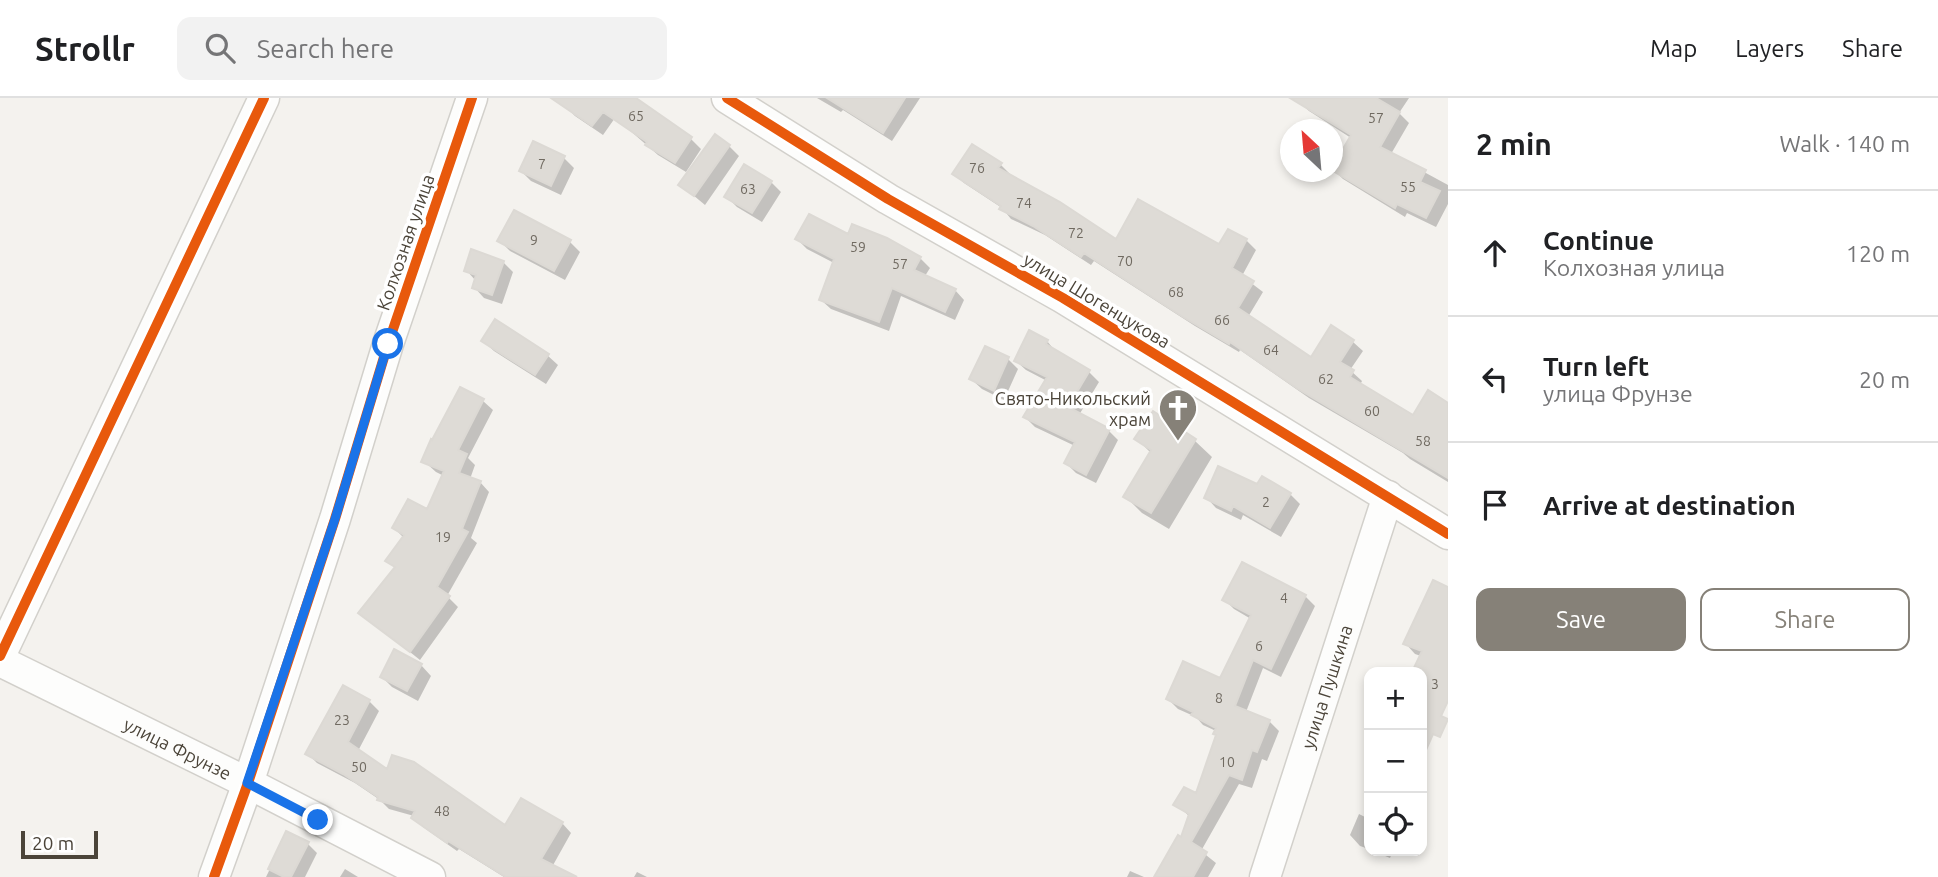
<!DOCTYPE html>
<html lang="en">
<head>
<meta charset="utf-8">
<style>
	:root { --surface:#fff; --page:#f2f2f2; --text:#202124; --muted:#757577; --line:#e0e0e0; --accent:#868178 }
	body { margin:0; font-family:Ubuntu,sans-serif; background:var(--page); color:var(--text) }
	.controls { position:absolute; right:21px; bottom:21px; display:grid; overflow:hidden; border-radius:14px; box-shadow:0 4px 10px #0003 }
	.controls button { width:63px; height:63px; display:grid; place-items:center; padding:0; border:0; border-bottom:2px solid var(--line); background:var(--surface); color:var(--text); font:35px sans-serif }
	.compass { position:absolute; left:1280px; top:21px; width:63px; height:63px; border-radius:50%; background:var(--surface); box-shadow:0 4px 10px #0003; rotate:334deg }
	.scale { position:absolute; left:21px; bottom:18px; width:77px; box-sizing:border-box; padding-left:7px; border:4px solid #4b4439; border-top:0; font-size:19px; line-height:24px; white-space:nowrap; color:#4b4439; -webkit-text-stroke:5px #fff; paint-order:stroke }
	.stop { position:absolute; width:21px; height:21px; margin:-16px; border:5px solid #1a73e8; border-radius:50%; background:#fff }
	.stop.end { background:#1a73e8; border-color:#fff; box-shadow:0 2px 7px #0008 }
	.list { margin:0; padding:0; list-style:none }
	h2 { display:flex; justify-content:space-between; align-items:center; height:91px; margin:0; padding:0 28px; font-size:30px }
	h2 small { font-size:23px; font-weight:400; color:var(--muted) }
	.list li { display:grid; grid-template-columns:46px 1fr auto; gap:21px; align-items:center; box-sizing:border-box; height:126px; padding:0 28px; border-top:2px solid var(--line) }
	.list b { display:block; font-size:26px; white-space:nowrap }
	.list p { margin:0; font-size:23px; white-space:nowrap; color:var(--muted) }
	.list em { font-size:23px; font-style:normal; color:var(--muted) }
	.actions { display:flex; gap:14px; padding:21px 28px }
	.actions a { flex:1; padding:16px 0; border:2px solid var(--accent); border-radius:14px; text-align:center; font-size:24px; color:var(--accent) }
	.actions .main { background:var(--accent); color:#fff }
	.icon { flex:none; width:38px; height:38px; fill:none; stroke:currentColor; stroke-width:2; stroke-linecap:round; stroke-linejoin:round }
	.map { position:relative; flex:none; width:1448px; height:779px; overflow:hidden }
	header { display:flex; align-items:center; gap:42px; box-sizing:border-box; height:98px; padding:0 35px; background:var(--surface); border-bottom:2px solid var(--line) }
	header strong { font-size:33px }
	nav { display:flex; gap:38px; margin-inline-start:auto; font-size:24px }
	.search { width:490px; height:63px; background:var(--page); display:flex; align-items:center; gap:18px; box-sizing:border-box; padding:0 24px; border-radius:14px; color:var(--muted); font-size:26px }
	main { display:flex }
	aside { flex:1; background:var(--surface) }
	.map>svg:first-child { display:block }
	.shadow { fill:#0003 }
	.building { fill:#dedbd6; stroke:#dcd9d4; stroke-width:2 }
	.lines { fill:none; stroke-linecap:round; stroke-linejoin:round }
	.minor-casing { stroke:#d2d0cb; stroke-width:33 }
	.minor { stroke:#fdfdfc; stroke-width:30 }
	.cycleway-casing { stroke:#fff; stroke-width:15 }
	.cycleway { stroke:#e8590c; stroke-width:10 }
	.route { stroke:#1a73e8; stroke-width:9 }
	.labels { text-anchor:middle; dominant-baseline:central; stroke-width:7; stroke-linejoin:round; paint-order:stroke }
	.number-label { font-size:14px; fill:#706a61 }
	.street-label { font-size:18px; fill:#4b4439; stroke:#fff }
	.poi-label { font-size:18px; fill:#4b4439; stroke:#fff; text-anchor:end }
</style>
</head>
<body>
<header>
<strong>Strollr</strong>
<div class="search"><svg class="icon" aria-label="search" viewBox="0 0 24 24"><circle cx="10" cy="10" r="6"/><path d="M15 15l6 6"/></svg>Search here</div>
<nav><a>Map</a><a>Layers</a><a>Share</a></nav>
</header>
<main>
<div class="map">
<svg width="1448" height="779" viewBox="0 0 1448 779">
	<rect width="100%" height="100%" fill="#f4f2ee"/>
	<path class="shadow" d="M570 0H611L622 10 603 37 575 18 565 8Z
		M817 0H920L892 43 843 12 841 14Z
		M1300 0H1409L1399 15 1409 25 1391 56 1448 87V106L1436 129 1407 115 1405 119 1343 81 1333 71 1351 40 1309 13 1298 3Z
		M619 23 690 40 701 51 686 74 658 57Z
		M729 48 739 58 705 107 681 87Z
		M564 60 574 70 561 97 531 83 521 73Z
		M1000 66 1010 76 1008 78 1117 144 1220 148 1246 142 1256 152 1242 178 1263 194 1248 219 1312 262 1331 230 1353 244 1363 253 1350 272 1362 283 1360 287 1413 319 1448 307V384L1410 361 1403 355 1309 300 1240 252 1239 254 1195 228 1094 163 1091 167 1045 137 1011 121 1002 110 964 85 954 76Z
		M771 84 781 94 762 124 737 109 726 98Z
		M849 138 886 141 920 160 930 170 925 178 955 192 964 202 955 222 901 198 889 233 831 211 821 202 834 165 807 151 797 141Z
		M499 142 570 144 580 154 565 182 510 153Z
		M503 164 513 174 502 206 484 200 474 189 476 183 466 172Z
		M483 243 547 257 558 267 546 286 494 253Z
		M1047 243 1056 254 1089 274 1099 284 1079 317 1108 332 1118 342 1096 385 1076 375 1066 365 1075 348 1035 329 1025 319 1047 283 1026 272 1016 263Z
		M1008 261 1018 271 1004 302 982 291 971 281Z
		M460 291 483 303 493 312 468 360 475 367 470 381 480 384 489 394 471 440 477 445 447 498 458 509 420 562 361 515 396 471 388 462 404 440 394 430 428 414 444 378 436 374 426 365Z
		M1137 341 1194 342 1212 359 1169 431 1142 415 1125 398 1151 355Z
		M1258 388 1290 396 1300 406 1281 439 1243 417 1241 422 1216 410 1206 399Z
		M1448 490V577L1422 633V574H1414L1421 558 1415 556 1405 545Z
		M1305 498 1315 508 1281 579 1263 570 1246 614 1269 623 1279 633 1267 663 1262 661 1252 690 1239 686 1201 753 1216 765 1208 779H1156L1182 741 1190 719 1176 706 1197 698 1217 638 1216 633 1203 627 1196 619 1178 611 1168 601 1221 582 1251 521 1234 511 1224 501Z
		M421 567 431 578 418 603 392 589 382 579Z
		M343 589 369 603 379 613 358 653 388 673 506 729 562 725 571 735 552 769 573 779H504L459 751 457 753 423 729 414 718 389 711 380 702 355 685 317 665 307 655Z
		M1359 716 1369 721V751L1360 748 1350 737Z
		M287 736 308 746 317 755 305 779H266Z
		M1373 753H1393L1390 760Z
		M345 771 358 779H340Z
		M1130 773 1144 779H1127Z
		M637 774 647 779H634Z"/>
	<path class="building" d="M551 0H636L692 39 675 65 645 47 647 44 603 14 592 28Z
		M827 0H905L883 35Z
		M1290 0H1376L1400 14 1380 49 1426 72 1420 84 1440 93 1426 120 1397 106 1395 110 1333 73V68L1351 37Z
		M715 36 730 47 694 98 678 87Z
		M533 43 565 58 551 88 519 73Z
		M972 46 1002 65 998 70 1060 104 1116 141 1138 101 1219 146 1228 131 1247 141 1232 170 1254 183 1238 210 1311 259 1331 227 1354 242 1340 264 1354 272 1350 279 1413 317 1428 292 1448 305V380L1298 291 1230 244 1229 246 1183 219 1084 155 1081 159 1033 128 999 111 1001 108 952 76Z
		M744 66 772 83 752 115 724 99Z
		M514 112 571 142 554 173 497 143Z
		M809 116 848 136 852 126 887 140 921 159 914 172 956 191 945 214 892 190 879 224 819 202 834 161 795 141Z
		M471 151 504 163 492 197 472 190 476 177 464 173Z
		M495 221 549 256 535 277 481 243Z
		M1029 232 1048 242 1046 246 1090 272 1068 309 1110 331 1086 377 1064 365 1075 344 1023 319 1047 279 1014 263Z
		M985 248 1009 259 994 293 969 281Z
		M460 289 484 301 458 352 467 356 459 375 481 383 462 431 468 434 437 489 450 498 410 554 358 515 395 469 385 463 404 437 392 430 408 401 427 411 444 373 421 364 431 341 432 342Z
		M1153 313 1196 341 1151 415 1123 399 1151 352 1134 341Z
		M1218 368 1257 386 1262 378 1291 395 1270 430 1233 408 1231 413 1204 400Z
		M1242 464 1306 497 1271 571 1253 562 1235 608 1270 622 1257 654 1252 652 1242 682 1229 677 1191 744 1207 754 1193 779H1154L1178 737 1181 739 1189 716 1173 707 1184 689 1196 695 1216 637 1213 636 1216 630 1191 617 1193 614 1166 601 1183 563 1220 580 1251 517 1222 502Z
		M1433 482 1448 489V603L1441 618 1448 621 1440 639 1433 636 1422 661V574H1412L1422 553 1403 546Z
		M394 551 422 566 407 593 380 579Z
		M343 587 370 602 348 644 387 671 392 657 414 664 505 727 521 700 563 724 541 761 577 779H506L448 743 447 745 411 720 415 713 377 702 378 699 343 676 305 656Z
		M286 733 309 744 291 779H284L268 771Z"/>
	<g class="lines">
		<g class="minor-casing">
			<g id="minor">
				<path d="M727 0 888 101 1063 200 1448 436"/>
				<path d="M0 558 264 0"/>
				<path id="s1" d="M0 563 248 685 430 779"/>
				<path d="M214 779 248 685 335 421 388 246 472 0"/>
				<path id="s2" d="M1265 779 1388 398"/>
			</g>
		</g>
		<use href="#minor" class="minor"/>
		<g class="cycleway-casing">
			<path id="cycleway" d="M727 0 888 101 1063 200 1448 436
				M0 558 264 0
				M214 779 248 685 335 421 388 246 472 0"/>
		</g>
		<use href="#cycleway" class="cycleway"/>
	</g>
	<g class="lines">
		<path class="route" d="M318 722 247 685 335 421 388 246"/>
	</g>
	<defs>
		<g id="church-pin" transform="scale(2.0125)"><path d="M0 17L-7.5 6A9.5 9.5 0 1 1 7.5 6Z" fill="#868178" stroke="#fff"/><path d="M-1.2-6h2.4v3.5h3.3v2.4h-3.3V6h-2.4V-.1h-3.3v-2.4h3.3Z" fill="#fff"/></g>
	</defs>
	<g fill-rule="evenodd">
		<use href="#church-pin" x="1178" y="310"/>
	</g>
	<g class="labels">
		<g class="number-label">
			<text x="636" y="18">65</text>
			<text x="1376" y="20">57</text>
			<text x="542" y="66">7</text>
			<text x="977" y="70">76</text>
			<text x="1408" y="89">55</text>
			<text x="748" y="91">63</text>
			<text x="1024" y="105">74</text>
			<text x="1076" y="135">72</text>
			<text x="534" y="142">9</text>
			<text x="858" y="149">59</text>
			<text x="1125" y="163">70</text>
			<text x="900" y="166">57</text>
			<text x="1176" y="194">68</text>
			<text x="1222" y="222">66</text>
			<text x="1271" y="252">64</text>
			<text x="1326" y="281">62</text>
			<text x="1372" y="313">60</text>
			<text x="1423" y="343">58</text>
			<text x="1266" y="404">2</text>
			<text x="443" y="439">19</text>
			<text x="1284" y="500">4</text>
			<text x="1259" y="548">6</text>
			<text x="1435" y="586">3</text>
			<text x="1219" y="600">8</text>
			<text x="342" y="622">23</text>
			<text x="1227" y="664">10</text>
			<text x="359" y="669">50</text>
			<text x="442" y="713">48</text>
		</g>
		<g class="street-label">
			<text transform="translate(405 144) rotate(-71)">Колхозная улица</text>
			<text transform="translate(1097 202) rotate(31)">улица Шогенцукова</text>
			<text stroke="none"><textPath href="#s2" startOffset="200">улица Пушкина</textPath></text>
			<text stroke="none"><textPath href="#s1" startOffset="198">улица Фрунзе</textPath></text>
		</g>
		<g class="poi-label">
			<text x="1151" y="300">Свято-Никольский<tspan x="1151" dy="21">храм</tspan></text>
		</g>
	</g>
</svg>
<div class="controls">
<button>+</button>
<button>−</button>
<button><svg class="icon" aria-label="locate" viewBox="0 0 24 24"><circle cx="12" cy="12" r="6"/><path d="M12 2v4M12 18v4M2 12h4M18 12h4"/></svg></button>
</div>
<svg class="compass" viewBox="-18 -18 36 36"><path d="M0-13l5 13h-10z" fill="#e53935"/><path d="M0 13l5-13h-10z" fill="#757577"/></svg>
<div class="scale">20 m</div>
<div class="stop" style="left:388px;top:246px"></div>
<div class="stop end" style="left:318px;top:722px"></div>
</div>
<aside>
<h2>2 min<small>Walk · 140 m</small></h2>
<ul class="list">
<li><svg class="icon" aria-label="ahead" viewBox="0 0 24 24"><path d="M12 20V5M6 11l6-6 6 6"/></svg><div><b>Continue</b><p>Колхозная улица</p></div><em>120 m</em></li>
<li><svg class="icon" aria-label="left" viewBox="0 0 24 24"><path d="M17 20v-9H6M10 6l-5 5 5 5"/></svg><div><b>Turn left</b><p>улица Фрунзе</p></div><em>20 m</em></li>
<li><svg class="icon" aria-label="arrive" viewBox="0 0 24 24"><path d="M6 21V4h12l-3 4 3 4H6"/></svg><div><b>Arrive at destination</b></div></li>
</ul>
<div class="actions"><a class="main">Save</a><a>Share</a></div>
</aside>
</main>
</body>
</html>
